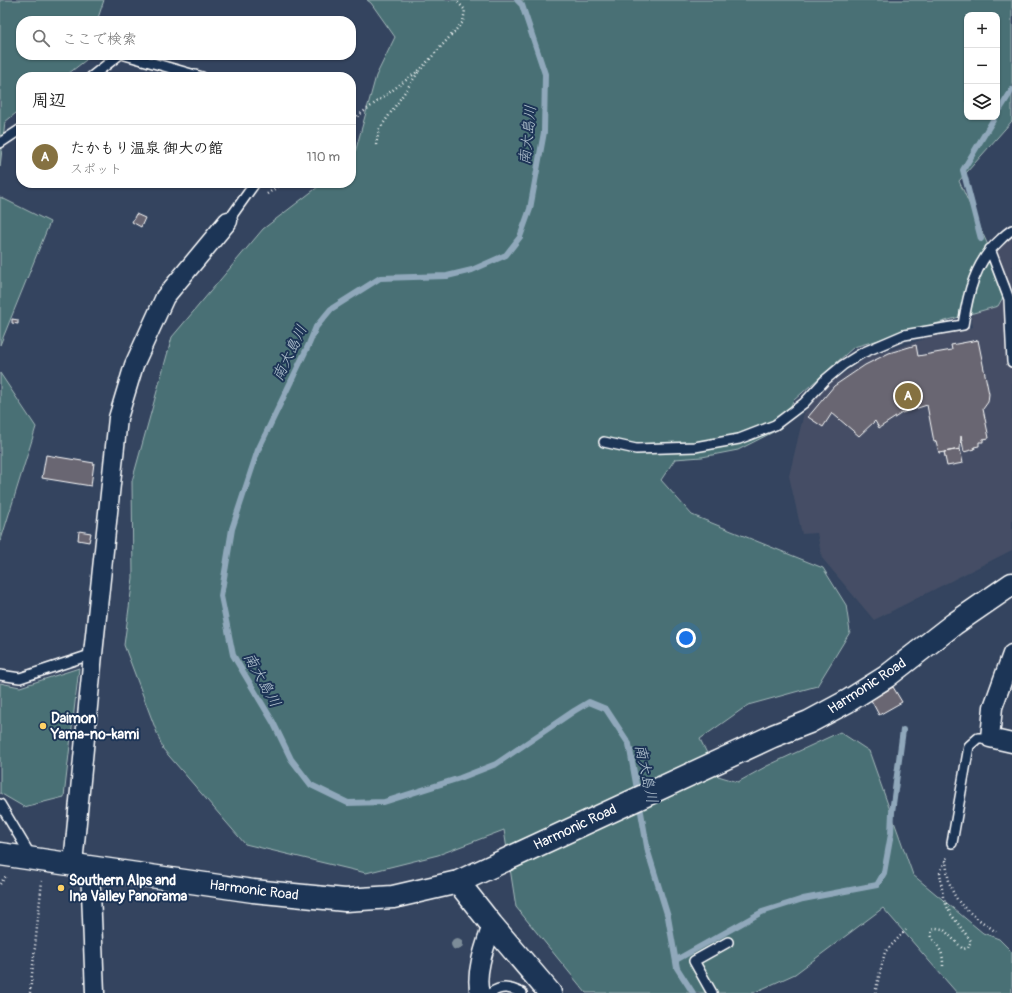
<!DOCTYPE html>
<html lang="ja">
<head>
<meta charset="utf-8">
<style>
	:root { --surface:#fff; --page:#f2f2f2; --text:#222; --muted:#767676; --line:#e0e0e0; --accent:#857141 }
	body { margin:0; font-family:Pangolin,"Klee One",sans-serif; background:var(--page); color:var(--text) }
	.controls { position:absolute; right:12px; top:12px; display:grid; overflow:hidden; border-radius:8px; box-shadow:0 1px 3px #0004 }
	.controls button { width:36px; height:36px; display:grid; place-items:center; padding:0; border:0; border-bottom:1px solid var(--line); background:var(--surface); color:var(--text); font:20px sans-serif }
	.you { position:absolute; left:686px; top:638px; width:14px; height:14px; margin:-10px; border:3px solid #fff; border-radius:50%; background:#1a73e8; box-shadow:0 0 0 6px #1a73e833 }
	.badge { display:grid; place-items:center; width:26px; height:26px; border-radius:50%; background:var(--accent); color:#fff; font-size:13px; font-weight:700 }
	.pin { position:absolute; translate:-50% -50%; border:2px solid #fff; box-shadow:0 1px 4px #0006 }
	.list { margin:0; padding:0; list-style:none }
	h2 { display:flex; justify-content:space-between; align-items:center; height:52px; margin:0; padding:0 16px; font-size:17px }
	h2 small { font-size:13px; font-weight:400; color:var(--muted) }
	.list li { display:grid; grid-template-columns:26px 1fr auto; gap:12px; align-items:center; box-sizing:border-box; height:64px; padding:0 16px; border-top:1px solid var(--line) }
	.list b { display:block; font-size:15px; white-space:nowrap }
	.list p { margin:0; font-size:13px; white-space:nowrap; color:var(--muted) }
	.list em { font-size:13px; font-style:normal; color:var(--muted) }
	.icon { flex:none; width:22px; height:22px; fill:none; stroke:currentColor; stroke-width:2; stroke-linecap:round; stroke-linejoin:round }
	.map { position:relative; flex:none; width:1012px; height:993px; overflow:hidden }
	.search { position:absolute; background:var(--surface); box-shadow:0 1px 3px #0004; left:16px; top:16px; width:340px; height:44px; display:flex; align-items:center; gap:10px; box-sizing:border-box; padding:0 14px; border-radius:16px; color:var(--muted); font-size:15px }
	.panel { position:absolute; background:var(--surface); box-shadow:0 1px 3px #0004; left:16px; top:72px; width:340px; height:116px; border-radius:16px }
	.map>svg:first-child { display:block }
	.built { fill:#444e65 }
	.green { fill:#487074; stroke:#a4b8ba; fill-rule:evenodd }
	.lines { fill:none; stroke-linecap:round; stroke-linejoin:round }
	.stream { stroke:#90a8bb; stroke-width:6 }
	.building { fill:#696672; stroke:#fff }
	.lane-casing { stroke:#fff; stroke-width:12 }
	.street-casing { stroke:#fff; stroke-width:21 }
	.secondary-casing { stroke:#fff; stroke-width:25 }
	.path { stroke:#fff; stroke-width:2.5; stroke-dasharray:1 3; stroke-linecap:butt }
	.lane { stroke:#1d3557; stroke-width:9 }
	.street { stroke:#1d3557; stroke-width:18 }
	.secondary { stroke:#1d3557; stroke-width:22 }
	.tree { fill:#7c8c98 }
	.poi-dot { fill:#ffd166; stroke:#1d3557; stroke-width:1.5 }
	.labels { text-anchor:middle; dominant-baseline:central; stroke-width:4; stroke-linejoin:round; paint-order:stroke }
	.street-label { font-size:14px; fill:#fff; stroke:#1d3557 }
	.poi-label { font-size:14px; font-weight:bold; fill:#fff; stroke:#1d3557; text-anchor:start }
	.water-label { font-size:15px; font-style:italic; fill:#b5c5d2; stroke:#1d3557 }
</style>
</head>
<body>
<div class="map">
<svg width="1012" height="993" viewBox="0 0 1012 993">
	<rect width="100%" height="100%" fill="#34445f"/>
	<filter id="ink" filterUnits="userSpaceOnUse"><feTurbulence type="fractalNoise" baseFrequency=".025" numOctaves="2"/><feDisplacementMap in="SourceGraphic" scale="8" xChannelSelector="R" yChannelSelector="G"/><feConvolveMatrix kernelMatrix="1 2 1 2 8 2 1 2 1" color-interpolation-filters="sRGB"/></filter>
	<g filter="url(#ink)">
		<path class="built" d="M1012 236V550L874 620 822 558 817 533 802 534 789 476 804 413 826 386 868 357 930 337 973 327 971 318 977 290 986 267 1000 247Z"/>
		<path class="green" d="M0 0H104L97 21H21V55H87L86 60 64 77H21V109L5 122 0 167Z
			M367 0H1012V121L959 181 987 243 1010 285 998 306 854 347 793 401 781 428 738 450 702 457 675 459 661 480 692 515 823 568 846 605 850 632 817 686 748 705 700 739 718 776 738 782 767 766 840 732 869 751 913 875 983 933 999 939 1012 952V993H957L883 908 795 974 753 993H586L516 907 504 830 438 855 366 873 245 844 163 749 124 645 133 578 132 481 172 337 263 229 323 183H351V161L353 160 376 76 395 37 371 3ZM967 15H997V117H967Z
			M0 197 50 222 0 345Z
			M0 373 36 427 0 543Z
			M79 668 64 797 24 807 0 793V683L20 687Z"/>
		<g class="lines">
			<path class="stream" d="M517 0 522 5 545 74 544 132 530 209 520 237 506 255 472 270 447 276 380 278 331 309 316 327 309 344 258 450 232 529 221 596 233 655 273 722 291 759 311 785 348 803 384 802 460 778 496 764 574 711 589 702 606 709 629 744 648 852 668 917 677 968 693 993
				M997 114 1012 90
				M981 239 963 170 995 117
				M676 960 762 912 803 899 877 885 884 873 891 834 892 812 903 730"/>
		</g>
		<path class="building" d="M136 214 145 218 141 227 132 222Z
			M12 319 18 320V324L12 323Z
			M978 340 989 394 988 402 983 409 989 438 983 439V442H979V446L974 447 975 449 964 452 961 436 960 449 939 453 936 441 934 442 927 405 902 413 879 428 875 421 859 436 832 413 823 427 808 417 834 386 865 365 889 353 916 345 918 356 952 350 951 345Z
			M960 449 963 463 947 466 944 452Z
			M46 455 94 463 91 486 42 478Z
			M79 531 91 533 89 542 78 540Z
			M893 687 902 702 879 715 871 700Z"/>
		<g class="lines">
			<g class="lane-casing">
				<path id="lane" d="M125 55 202 77
					M91 77 119 55
					M0 143 21 129
					M228 221 255 183
					M990 249 1009 299 1012 362
					M604 442 636 449 695 447 739 439 775 425 804 403 825 380 843 365 862 353 904 335 963 325C968 293 975 262 1000 240 1004 236 1007 233 1012 230
					M0 675 20 678 93 654
					M0 804 31 856
					M952 843 969 746 978 738H990
					M491 993C502 985 511 988 522 993
					M712 993 694 961 728 942"/>
			</g>
			<g class="street-casing">
				<path id="street" d="M1012 654 993 707 990 738 1012 743
					M73 864 93 654 118 418 134 365 165 297 228 221
					M90 867 95 993
					M480 993C474 974 486 943 492 925"/>
			</g>
			<g class="secondary-casing">
				<path id="secondary" d="M0 854 253 891 345 900 393 897 458 882 773 736 809 722 848 701 886 677 954 624 1012 584
					M458 882 492 925 550 993"/>
			</g>
			<path class="path" d="M351 121 421 69 463 22 465 10 456 0
				M376 145 379 130 419 71
				M267 194 283 183
				M946 860C947 871 948 883 954 894 962 910 982 921 996 932
				M0 884 6 876
				M943 966C943 960 943 955 940 950 936 941 930 941 932 930L936 928 943 929 963 949 968 948 971 941 950 913 943 897 940 872 948 855
				M30 993 42 881
				M875 993 885 952 906 930"/>
			<use href="#lane" class="lane"/>
			<use href="#street" class="street"/>
			<use href="#secondary" class="secondary"/>
		</g>
		<circle class="tree" cx="457" cy="944" r="6"/>
	</g>
	<g class="poi-dot">
		<circle cx="43" cy="726" r="4"/>
		<circle cx="61" cy="888" r="4"/>
	</g>
	<g class="labels">
		<g class="street-label">
			<text transform="translate(867 686) rotate(-33)">Harmonic Road</text>
			<text transform="translate(575 827) rotate(-25)">Harmonic Road</text>
			<text transform="translate(254 890) rotate(7)">Harmonic Road</text>
		</g>
		<g class="poi-label">
			<text x="51" y="718">Daimon<tspan x="51" dy="16">Yama-no-kami</tspan></text>
			<text x="69" y="880">Southern Alps and<tspan x="69" dy="16">Ina Valley Panorama</tspan></text>
		</g>
		<g class="water-label">
			<text transform="translate(528 135) rotate(-84)">南大島川</text>
			<text transform="translate(290 353) rotate(-64)">南大島川</text>
			<text transform="translate(262 680) rotate(61)">南大島川</text>
			<text transform="translate(646 774) rotate(78)">南大島川</text>
		</g>
	</g>
</svg>
<div class="controls">
<button>+</button>
<button>−</button>
<button><svg class="icon" aria-label="layers" viewBox="0 0 24 24"><path d="M12 4l9 5-9 5-9-5zM3 14l9 5 9-5"/></svg></button>
</div>
<div class="you"></div>
<div class="pin badge" style="left:908px;top:396px">A</div>
<div class="search"><svg class="icon" aria-label="search" viewBox="0 0 24 24"><circle cx="10" cy="10" r="6"/><path d="M15 15l6 6"/></svg>ここで検索</div>
<section class="panel">
<h2>周辺<small></small></h2>
<ul class="list">
<li><span class="badge">A</span><div><b>たかもり温泉 御大の館</b><p>スポット</p></div><em>110 m</em></li>
</ul>
</section>
</div>
</body>
</html>
